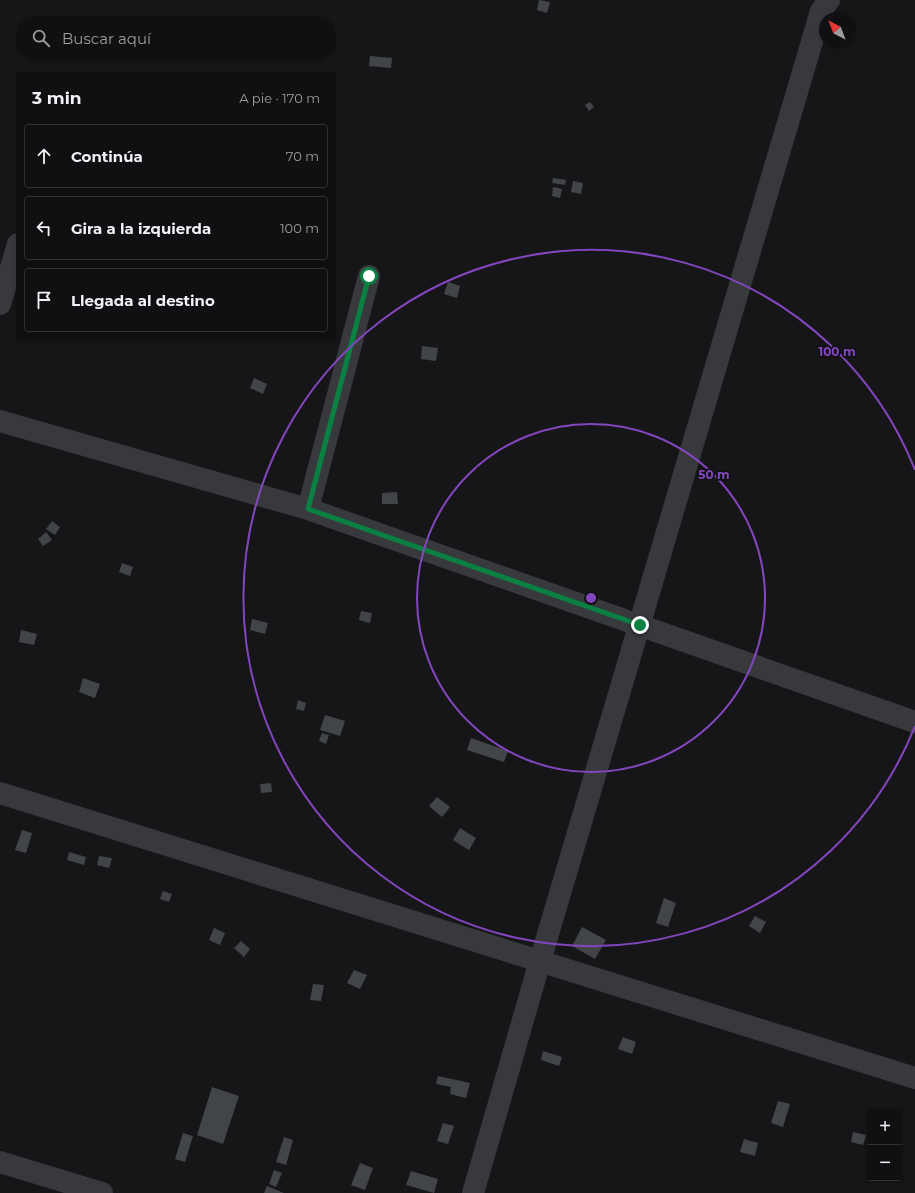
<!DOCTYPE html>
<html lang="es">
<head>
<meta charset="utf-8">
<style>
	:root { --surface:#101012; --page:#1e1e20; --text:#f1f3f6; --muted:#9c9d9f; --line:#303032 }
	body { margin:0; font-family:Montserrat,sans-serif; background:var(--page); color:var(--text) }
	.controls { position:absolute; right:12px; bottom:12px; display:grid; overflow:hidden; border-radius:4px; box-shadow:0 2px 6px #0003 }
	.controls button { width:36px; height:36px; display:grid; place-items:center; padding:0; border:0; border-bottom:1px solid var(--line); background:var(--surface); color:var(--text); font:20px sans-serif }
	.compass { position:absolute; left:819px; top:12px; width:36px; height:36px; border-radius:50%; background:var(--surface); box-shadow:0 2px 6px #0003; rotate:318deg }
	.stop { position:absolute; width:12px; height:12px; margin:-9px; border:3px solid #0b8043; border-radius:50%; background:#fff }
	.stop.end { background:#0b8043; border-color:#fff; box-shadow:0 1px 4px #0008 }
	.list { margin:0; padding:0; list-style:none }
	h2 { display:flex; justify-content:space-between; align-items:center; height:52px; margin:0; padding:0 16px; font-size:17px }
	h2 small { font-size:13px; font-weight:400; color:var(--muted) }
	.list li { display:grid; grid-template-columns:26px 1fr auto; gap:12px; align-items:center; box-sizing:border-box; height:64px; margin:0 8px 8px; padding:0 8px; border:1px solid var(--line); border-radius:4px }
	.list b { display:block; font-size:15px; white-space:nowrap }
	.list em { font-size:13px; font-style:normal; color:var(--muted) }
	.icon { flex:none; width:22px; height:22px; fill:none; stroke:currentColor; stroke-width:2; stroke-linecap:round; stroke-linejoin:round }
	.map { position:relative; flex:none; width:915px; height:1193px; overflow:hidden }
	.search { position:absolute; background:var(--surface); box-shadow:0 2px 6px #0003; left:16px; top:16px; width:320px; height:44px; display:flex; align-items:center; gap:10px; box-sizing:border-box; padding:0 14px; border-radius:22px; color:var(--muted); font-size:15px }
	.panel { position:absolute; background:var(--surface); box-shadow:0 2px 6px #0003; left:16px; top:72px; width:320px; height:268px; border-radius:4px }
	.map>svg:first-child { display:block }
	.building { fill:#424548 }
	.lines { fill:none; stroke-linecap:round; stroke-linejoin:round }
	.minor { stroke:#37393d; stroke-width:22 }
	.route { stroke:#0b8043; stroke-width:5 }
	.ring { fill:none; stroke:#8446be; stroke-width:2 }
	.centre { fill:#8446be; stroke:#111113; stroke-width:2 }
	.ring-label { font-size:12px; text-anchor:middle; font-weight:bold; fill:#8446be; stroke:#111113; stroke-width:3.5; stroke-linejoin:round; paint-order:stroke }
</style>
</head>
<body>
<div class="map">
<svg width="915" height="1193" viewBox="0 0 915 1193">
	<rect width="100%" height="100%" fill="#161618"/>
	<path class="building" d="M539 0 550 2 547 13 537 10Z
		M370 56 392 58 391 68 369 66Z
		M590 102 594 107 589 111 585 105Z
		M553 178 566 180 565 185 552 183Z
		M573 181 583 183 581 194 571 192Z
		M553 187 562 189 560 198 552 196Z
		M448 282 460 286 457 298 444 294Z
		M422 346 438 348 436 361 421 359Z
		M254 378 267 384 263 394 250 388Z
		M397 492 398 504H382V493Z
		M52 521 60 527 55 535 46 529Z
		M46 532 52 540 43 546 38 539Z
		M122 563 133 567 130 576 119 572Z
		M361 611 372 613 370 623 359 620Z
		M252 619 268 623 265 634 250 630Z
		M21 630 37 634 34 645 19 642Z
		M83 678 100 684 95 698 79 692Z
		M298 700 306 703 304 711 296 709Z
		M325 715 345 721 340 736 320 730Z
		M322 733 329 735 326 744 319 741Z
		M471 738 508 751 504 762 467 750Z
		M271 783 272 792 261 793 260 784Z
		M437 797 450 807 442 817 429 806Z
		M460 828 476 838 469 850 453 840Z
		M22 830 32 833 26 853 15 850Z
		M69 852 86 857 84 865 67 860Z
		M99 856 112 858 109 868 97 865Z
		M163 891 172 894 169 902 160 899Z
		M664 898 676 903 668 927 656 923Z
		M755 916 766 922 760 933 749 926Z
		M582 927 606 940 595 959 572 946Z
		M214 928 225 933 220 945 209 940Z
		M241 941 250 949 244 957 234 948Z
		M354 970 367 975 360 989 347 983Z
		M313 984 324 985 321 1001 310 1000Z
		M623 1037 636 1042 632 1054 618 1049Z
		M543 1051 562 1057 559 1066 541 1060Z
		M438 1076 470 1083 466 1098 450 1094 451 1087 436 1084Z
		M212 1087 239 1096 223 1144 197 1135Z
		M778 1101 790 1104 783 1127 771 1123Z
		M443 1123 454 1126 448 1144 437 1141Z
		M853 1132 866 1135 863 1145 851 1142Z
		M183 1133 193 1136 185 1162 175 1159Z
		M284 1137 293 1140 286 1165 276 1162Z
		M744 1139 758 1143 755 1156 740 1152Z
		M360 1163 373 1168 365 1190 351 1185Z
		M274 1170 282 1173 276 1187 269 1184Z
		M411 1171 438 1179 434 1193 406 1185Z
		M267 1186 284 1193H264Z"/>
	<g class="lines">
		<path class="minor" d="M0 304 18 244
			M0 421 308 509 915 722
			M308 509 369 276
			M0 793 915 1078
			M0 1162 102 1193
			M473 1193 540 961 821 11 829 0"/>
	</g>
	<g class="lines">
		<path class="route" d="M369 276 308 509 640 625"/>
	</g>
	<g class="ring">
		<circle cx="591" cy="598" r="174"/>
		<path d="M915 726A348 348 0 1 1 915 470"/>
	</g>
	<circle cx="591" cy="598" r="6" class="centre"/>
	<g class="ring-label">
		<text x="837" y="356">100 m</text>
		<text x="714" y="479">50 m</text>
	</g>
</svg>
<div class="controls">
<button>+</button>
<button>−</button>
</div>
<svg class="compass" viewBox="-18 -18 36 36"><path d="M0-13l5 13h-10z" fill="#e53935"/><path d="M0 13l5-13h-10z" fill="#9c9d9f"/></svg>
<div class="stop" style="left:369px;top:276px"></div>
<div class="stop end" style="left:640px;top:625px"></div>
<div class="search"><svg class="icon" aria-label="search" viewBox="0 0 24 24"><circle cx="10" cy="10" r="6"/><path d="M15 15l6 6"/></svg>Buscar aquí</div>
<section class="panel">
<h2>3 min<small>A pie · 170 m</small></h2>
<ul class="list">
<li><svg class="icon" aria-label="ahead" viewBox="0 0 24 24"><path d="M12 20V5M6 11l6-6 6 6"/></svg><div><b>Continúa</b></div><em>70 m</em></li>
<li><svg class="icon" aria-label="left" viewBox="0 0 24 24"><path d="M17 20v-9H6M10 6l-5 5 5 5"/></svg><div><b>Gira a la izquierda</b></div><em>100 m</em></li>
<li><svg class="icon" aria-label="arrive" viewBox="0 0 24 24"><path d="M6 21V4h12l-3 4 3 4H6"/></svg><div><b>Llegada al destino</b></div></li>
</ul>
</section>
</div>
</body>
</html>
